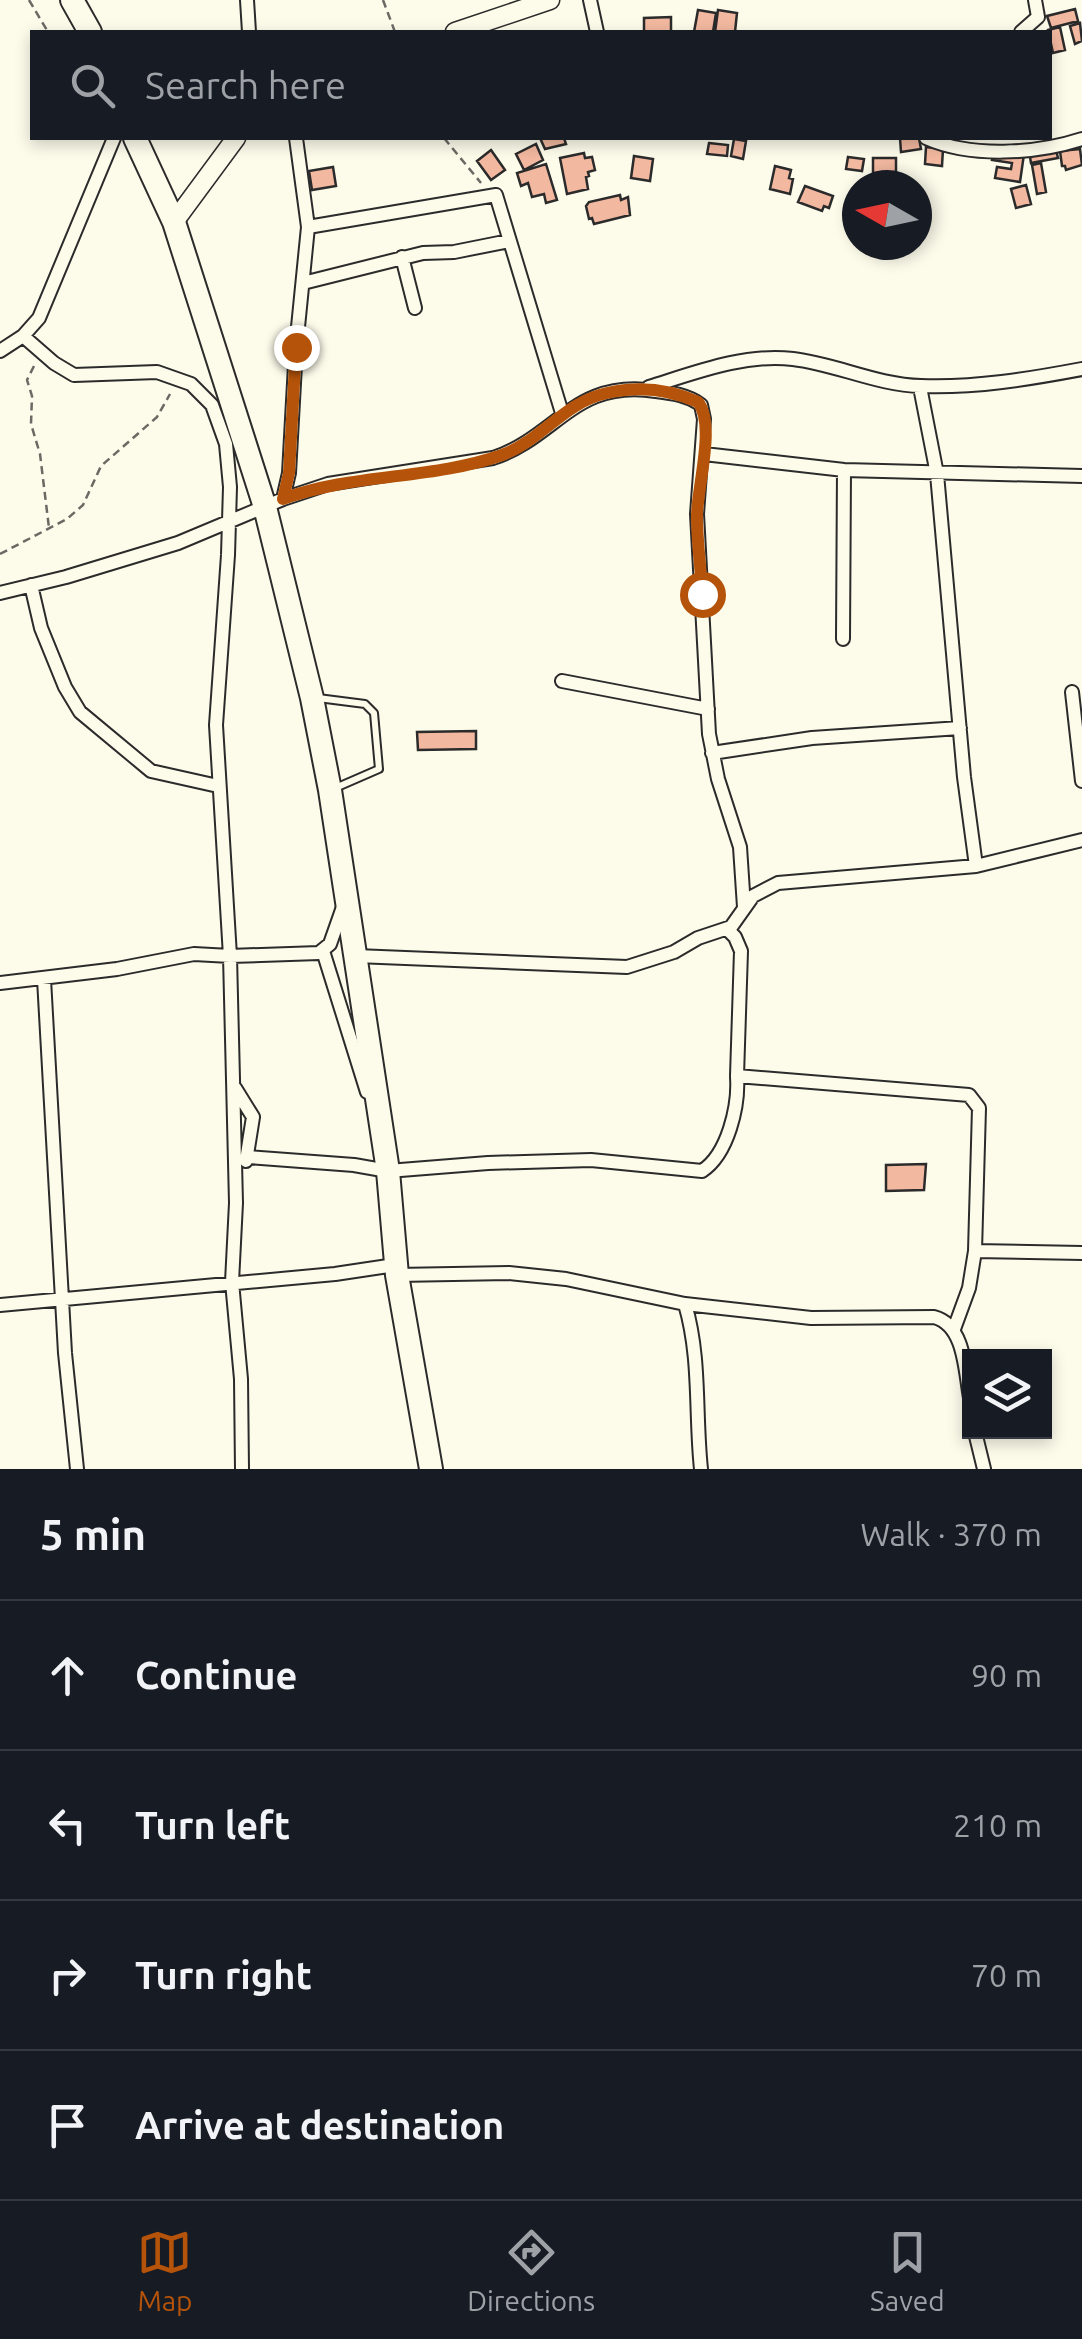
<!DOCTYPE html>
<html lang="en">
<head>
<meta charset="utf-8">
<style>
	:root { --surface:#171b24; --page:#242831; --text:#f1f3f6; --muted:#9ea1a6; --line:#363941; --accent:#b45309 }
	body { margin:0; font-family:Ubuntu,sans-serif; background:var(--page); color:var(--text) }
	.controls { position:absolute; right:30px; bottom:30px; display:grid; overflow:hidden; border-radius:0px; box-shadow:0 5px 15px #0003 }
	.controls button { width:90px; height:90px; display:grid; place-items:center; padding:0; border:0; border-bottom:2px solid var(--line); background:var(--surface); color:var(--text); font:50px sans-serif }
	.compass { position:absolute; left:842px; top:170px; width:90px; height:90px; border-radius:50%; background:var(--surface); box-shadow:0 5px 15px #0003; rotate:279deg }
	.stop { position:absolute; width:30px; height:30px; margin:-22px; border:8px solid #b45309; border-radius:50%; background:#fff }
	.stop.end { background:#b45309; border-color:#fff; box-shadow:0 2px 10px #0008 }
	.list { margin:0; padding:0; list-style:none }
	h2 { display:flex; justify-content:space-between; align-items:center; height:130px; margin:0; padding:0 40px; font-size:42px }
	h2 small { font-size:32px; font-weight:400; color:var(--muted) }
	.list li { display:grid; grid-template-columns:65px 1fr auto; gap:30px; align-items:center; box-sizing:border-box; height:150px; padding:0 40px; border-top:2px solid var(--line) }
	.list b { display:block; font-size:38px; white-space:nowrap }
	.list em { font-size:32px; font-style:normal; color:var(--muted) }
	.icon { flex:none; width:55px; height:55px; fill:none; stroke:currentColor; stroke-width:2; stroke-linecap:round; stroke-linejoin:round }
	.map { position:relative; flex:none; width:1082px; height:1469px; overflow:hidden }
	.search { position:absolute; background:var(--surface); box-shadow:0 5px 15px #0003; left:30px; right:30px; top:30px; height:110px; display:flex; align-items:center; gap:25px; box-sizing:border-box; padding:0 35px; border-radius:0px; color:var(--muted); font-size:38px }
	.sheet { height:730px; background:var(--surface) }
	nav { display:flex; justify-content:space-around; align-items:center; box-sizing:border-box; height:140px; border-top:2px solid var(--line); background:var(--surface); font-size:28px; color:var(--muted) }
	nav a { display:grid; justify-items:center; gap:5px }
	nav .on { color:var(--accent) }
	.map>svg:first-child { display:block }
	.building { fill:#f2b8a0; stroke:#2b2b2b; stroke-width:2.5 }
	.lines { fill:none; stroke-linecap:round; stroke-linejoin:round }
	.lane-casing { stroke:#2b2b2b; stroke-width:10 }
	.street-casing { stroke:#2b2b2b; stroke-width:16 }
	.secondary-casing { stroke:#2b2b2b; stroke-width:21 }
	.highway-casing { stroke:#2b2b2b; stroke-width:26 }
	.path { stroke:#6a6964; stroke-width:2.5; stroke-dasharray:8 5; stroke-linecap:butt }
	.lane { stroke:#fdfbea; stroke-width:6 }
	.street { stroke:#fdfbea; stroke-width:12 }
	.secondary { stroke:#fdfbea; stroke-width:18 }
	.highway { stroke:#fdfbea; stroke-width:22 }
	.route { stroke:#b45309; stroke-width:12 }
</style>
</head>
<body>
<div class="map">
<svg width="1082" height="1469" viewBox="0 0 1082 1469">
	<rect width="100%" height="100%" fill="#fdfbea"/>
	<path class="building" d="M1075 9 1078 21 1051 28 1047 16Z
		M698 10 716 13 713 32H694Z
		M718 10 737 13 735 32H715Z
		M671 17V32H644V18Z
		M1080 23 1082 41 1075 44 1070 26Z
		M1060 27 1065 50 1053 53 1048 30Z
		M540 138H564L566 144 545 149Z
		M900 138H919L921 149 901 152Z
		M734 139 746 141 743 159 731 156Z
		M709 143 728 145 727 156 707 154Z
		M536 144 543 160 524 170 516 154Z
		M1055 146 1058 158 1031 163 1029 151Z
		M926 147 943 149 942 166 925 164Z
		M1080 149 1082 165 1066 170 1065 166H1062L1060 151Z
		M491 150 505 170 491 180 477 161Z
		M994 150 1024 154 1020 182 995 178 997 167 1011 169 1012 163 992 160Z
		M584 153 585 158 592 157 595 170 588 172 589 176 586 177 588 189 567 194 560 158Z
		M634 156 653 159 650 181 631 178Z
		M848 157 864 159 862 171 846 169Z
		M873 158H896V173H873Z
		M1041 163 1046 192 1037 194 1032 165Z
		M546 164 557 200 546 203 544 194 532 197 528 183 521 186 517 173Z
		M775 166 791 170 789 178 793 179 790 194 770 189Z
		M333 167 336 186 312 190 309 171Z
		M1026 185 1031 204 1016 208 1011 189Z
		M805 186 833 196 829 208 824 206 822 211 798 202Z
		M620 195 621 200 628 197 630 215 594 224 592 218 589 219 586 206 589 202Z
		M476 731V749L418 750 417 732Z
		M926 1164 924 1190 886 1191V1165Z"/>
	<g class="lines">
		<g class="lane-casing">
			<path id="lane" d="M318 698 365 704 374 713 379 769 333 789"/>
		</g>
		<g class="street-casing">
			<path id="street" d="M247 0 249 32
				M590 0 597 32
				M1021 32 1038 17 1035 0
				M926 138C971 158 1036 154 1082 139
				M308 227 496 195 562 413
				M402 257 415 308
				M303 283 423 253 454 252 509 241
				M23 336 54 363 74 375 157 372 191 384 212 405 226 444 230 487 228 555 216 725 230 956 236 1203 232 1282 241 1379 242 1469
				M0 351 23 336 39 318 114 138
				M649 387C694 373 745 353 793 359 836 364 877 385 921 386 975 388 1029 379 1082 369
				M920 387 937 474 964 777 976 866
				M704 454 844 470 1082 476
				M283 499 289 473 296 347 308 227 296 138
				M31 585 41 628 65 687 80 712 151 771 218 786
				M0 593 66 577 178 543 283 499 328 484 493 458C557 437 575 378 656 391 672 393 688 395 701 405L704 419 697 514 709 734 718 779 740 847 744 907
				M843 639 844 470
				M562 681 708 709
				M1072 692 1082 781
				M712 753 812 738 960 728
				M727 929 735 937 741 951 737 1076 969 1095 979 1108 975 1251 969 1288 954 1329
				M323 951 367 1092
				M356 956 627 967 674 952 698 938 731 927 753 896 778 883 976 866 1082 840
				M44 979 65 1353 77 1469
				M0 983 117 969 194 954 230 956 319 953 330 944 343 907
				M235 1088 253 1117 246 1161
				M248 1157 354 1165 388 1171 488 1163 591 1160 702 1171C728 1154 739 1106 737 1077
				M975 1251 1082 1253
				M397 1275 509 1273 566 1279 685 1304 811 1318 934 1317C965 1325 965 1371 970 1398
				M685 1304C701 1358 695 1414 701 1469
				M0 1305 335 1274 395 1265
				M975 1432 984 1469"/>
		</g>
		<g class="secondary-casing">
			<path id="secondary" d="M455 32 550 0
				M174 222 236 138"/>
		</g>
		<g class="highway-casing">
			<path id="highway" d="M72 0 90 32
				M135 138 174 222 265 507 312 698 330 790 388 1171 397 1275 431 1469"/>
		</g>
		<path class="path" d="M29 0 48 32
			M383 0 395 32
			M444 138 481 183
			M34 366 27 380 32 396 31 424 40 454 49 528
			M0 554 67 519 83 505 101 466 157 417 170 394"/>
		<use href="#lane" class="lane"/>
		<use href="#street" class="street"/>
		<use href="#secondary" class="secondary"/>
		<use href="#highway" class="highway"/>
	</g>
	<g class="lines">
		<path class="route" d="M296 347 289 473 283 499C353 473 431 480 502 455 541 441 564 402 607 393 637 386 669 389 698 402 716 425 697 487 697 516 697 542 701 568 702 594"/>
	</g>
</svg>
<div class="controls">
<button><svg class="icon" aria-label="layers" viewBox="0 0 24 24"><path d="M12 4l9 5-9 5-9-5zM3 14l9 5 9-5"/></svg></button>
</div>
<svg class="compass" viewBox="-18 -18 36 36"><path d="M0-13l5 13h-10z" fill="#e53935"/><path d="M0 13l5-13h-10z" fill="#9ea1a6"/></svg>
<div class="stop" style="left:702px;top:594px"></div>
<div class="stop end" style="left:296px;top:347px"></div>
<div class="search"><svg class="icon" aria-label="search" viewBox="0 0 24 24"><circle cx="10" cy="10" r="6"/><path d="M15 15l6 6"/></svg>Search here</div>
</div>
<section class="sheet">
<h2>5 min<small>Walk · 370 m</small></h2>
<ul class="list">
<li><svg class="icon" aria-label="ahead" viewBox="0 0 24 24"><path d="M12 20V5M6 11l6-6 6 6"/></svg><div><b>Continue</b></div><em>90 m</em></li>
<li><svg class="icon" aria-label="left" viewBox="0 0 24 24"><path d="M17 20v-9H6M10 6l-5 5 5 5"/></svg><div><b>Turn left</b></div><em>210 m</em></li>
<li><svg class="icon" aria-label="right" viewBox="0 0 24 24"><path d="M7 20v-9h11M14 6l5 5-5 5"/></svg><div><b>Turn right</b></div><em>70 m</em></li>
<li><svg class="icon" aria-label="arrive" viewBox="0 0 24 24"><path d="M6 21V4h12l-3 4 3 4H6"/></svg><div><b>Arrive at destination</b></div></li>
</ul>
</section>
<nav>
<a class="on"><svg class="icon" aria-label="map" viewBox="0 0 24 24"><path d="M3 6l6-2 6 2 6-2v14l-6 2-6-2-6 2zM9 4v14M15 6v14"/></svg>Map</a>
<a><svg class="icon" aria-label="directions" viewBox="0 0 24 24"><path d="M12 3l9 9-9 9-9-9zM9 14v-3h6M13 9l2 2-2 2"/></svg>Directions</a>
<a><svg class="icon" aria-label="saved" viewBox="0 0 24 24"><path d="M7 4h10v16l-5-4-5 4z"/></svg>Saved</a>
</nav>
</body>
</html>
